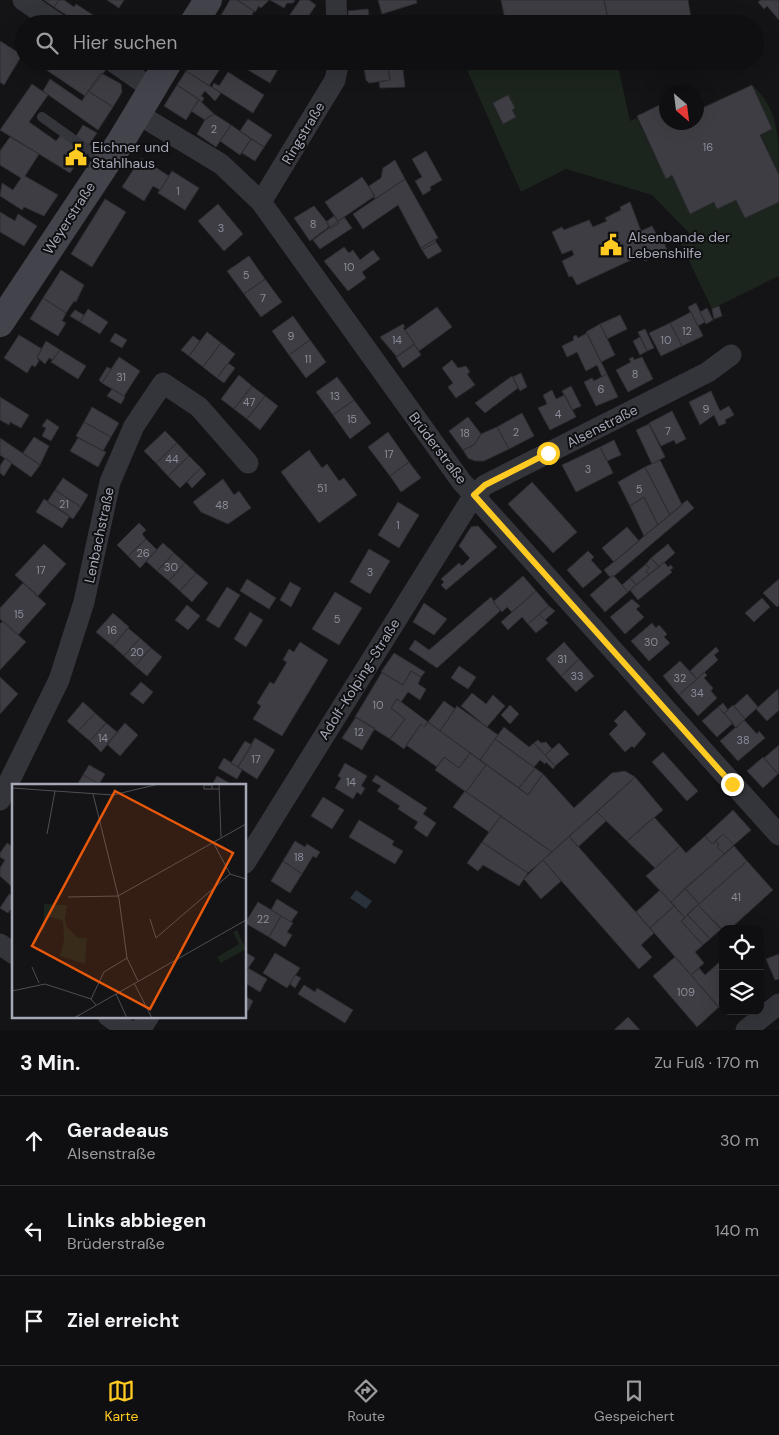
<!DOCTYPE html>
<html lang="de">
<head>
<meta charset="utf-8">
<style>
	:root { --surface:#0f0e10; --page:#181719; --text:#f1f3f6; --muted:#9b9c9f; --line:#2f2e30; --accent:#ffca22 }
	body { margin:0; font-family:"DM Sans",sans-serif; background:var(--page); color:var(--text) }
	.controls { position:absolute; right:15px; bottom:15px; display:grid; overflow:hidden; border-radius:10px; box-shadow:0 5px 20px #0002 }
	.controls button { width:45px; height:45px; display:grid; place-items:center; padding:0; border:0; border-bottom:1px solid var(--line); background:var(--surface); color:var(--text); font:25px sans-serif }
	.compass { position:absolute; left:659px; top:85px; width:45px; height:45px; border-radius:50%; background:var(--surface); box-shadow:0 5px 20px #0002; rotate:152deg }
	.stop { position:absolute; width:15px; height:15px; margin:-11px; border:4px solid #ffca22; border-radius:50%; background:#fff }
	.stop.end { background:#ffca22; border-color:#fff; box-shadow:0 1px 5px #0008 }
	.list { margin:0; padding:0; list-style:none }
	h2 { display:flex; justify-content:space-between; align-items:center; height:65px; margin:0; padding:0 20px; font-size:21px }
	h2 small { font-size:16px; font-weight:400; color:var(--muted) }
	.list li { display:grid; grid-template-columns:32px 1fr auto; gap:15px; align-items:center; box-sizing:border-box; height:90px; padding:0 20px; border-top:1px solid var(--line) }
	.list b { display:block; font-size:19px; white-space:nowrap }
	.list p { margin:0; font-size:16px; white-space:nowrap; color:var(--muted) }
	.list em { font-size:16px; font-style:normal; color:var(--muted) }
	.icon { flex:none; width:28px; height:28px; fill:none; stroke:currentColor; stroke-width:2; stroke-linecap:round; stroke-linejoin:round }
	.map { position:relative; flex:none; width:779px; height:1030px; overflow:hidden }
	.search { position:absolute; background:var(--surface); box-shadow:0 5px 20px #0002; left:15px; right:15px; top:15px; height:55px; display:flex; align-items:center; gap:12px; box-sizing:border-box; padding:0 18px; border-radius:28px; color:var(--muted); font-size:19px }
	.sheet { height:335px; background:var(--surface) }
	nav { display:flex; justify-content:space-around; align-items:center; box-sizing:border-box; height:70px; border-top:1px solid var(--line); background:var(--surface); font-size:14px; color:var(--muted) }
	nav a { display:grid; justify-items:center; gap:2px }
	nav .on { color:var(--accent) }
	.map>svg:first-child { display:block }
	.green { fill:#1b241d }
	.water { fill:#29313a }
	.building { fill:#3e3d43; stroke:#2e2d32 }
	.lines { fill:none; stroke-linecap:round; stroke-linejoin:round }
	.lane { stroke:#34353b; stroke-width:10 }
	.street { stroke:#34353b; stroke-width:21 }
	.secondary { stroke:#42434b; stroke-width:28 }
	.route { stroke:#ffca22; stroke-width:6 }
	.labels { text-anchor:middle; dominant-baseline:central; stroke-width:4; stroke-linejoin:round; paint-order:stroke }
	.number-label { font-size:11px; fill:#8a8d9a }
	.street-label { font-size:14px; fill:#a4a8b7; stroke:#0f0e10 }
	.poi-label { font-size:14px; fill:#a4a8b7; stroke:#0f0e10; text-anchor:start }
	.inset-road { fill:none; stroke:#4e4f56; stroke-width:1 }
	.view { fill:#e8590c; fill-opacity:0.15; stroke:#e8590c; stroke-width:2.5 }
	.inset-edge { fill:none; stroke:#a4a8b7; stroke-width:2.5 }
</style>
</head>
<body>
<div class="map">
<svg width="779" height="1030" viewBox="0 0 779 1030">
	<rect width="100%" height="100%" fill="#141315"/>
	<path class="green" d="M463 61H617L630 121 637 118 666 179 672 175 690 214 714 202 736 200 745 218 779 202V276L712 309 680 242 689 233 652 195 566 169 521 192Z
		M752 85C779 109 779 137 779 174L761 135 772 129Z"/>
	<path class="water" d="M356 890 372 901 366 909 350 898Z"/>
	<path class="building" d="M44 0H59L54 7Z
		M59 0H64L74 7 76 4 96 17 94 20 100 24H80L54 7Z
		M107 0H124L119 8Z
		M230 0H237L254 11 247 24H216Z
		M237 0H269L261 8 259 6 255 12Z
		M270 0H295L293 3H287L284 8Z
		M300 0H309L316 5 303 24 289 16Z
		M378 0H416L417 3 382 14Z
		M501 0H604L609 24H506Z
		M604 0H688L692 24H609Z
		M761 0H779V20L767 6 764 9 758 2Z
		M368 9 370 24H349L348 11Z
		M289 16 301 24H285Z
		M0 41 22 55 4 85 0 82Z
		M33 61H98L108 67 85 96Z
		M192 61H225L209 86 186 71Z
		M253 61H264L278 69 270 83 248 70Z
		M363 61H391V67H388L390 80 369 83 366 80Z
		M391 61H402L405 87 380 88 379 82 390 80 388 67H391Z
		M186 71 221 93 215 101 205 91 201 96 204 98 202 102 177 85Z
		M228 72 264 95 253 113 212 87 214 83 219 86Z
		M101 73 121 84 122 92 113 107 88 91Z
		M50 79 82 101 88 91 113 107 98 130 43 91Z
		M32 84 48 95 29 122 56 141 61 135 85 151 70 173 0 130Z
		M177 85 199 99 186 120 164 106Z
		M752 85 772 129 760 135 779 175V202L745 218 736 200 717 209 714 202 690 214 672 175 666 179 637 116 666 102V122H696V111Z
		M508 95 515 108 512 110 516 117 503 124 493 103Z
		M199 100 214 114 205 120 191 111Z
		M214 114 231 125 216 147 197 134 206 118Z
		M248 119 272 135 264 147 240 131Z
		M83 125 97 133 88 146 75 138Z
		M231 125 251 139 240 155 220 141Z
		M10 137 39 154 25 176 58 195 44 216 24 207 22 210 0 196 2 183 13 190 21 178 0 165V151Z
		M251 139 264 147 255 161 242 153Z
		M426 151 442 180 430 187 431 190 423 195 415 181 422 177 412 159Z
		M141 158 169 176 160 190 153 186 144 201 122 187Z
		M395 160 405 179 375 199 369 186 381 178 383 168Z
		M172 171 199 188 185 210 158 193Z
		M362 177 375 196 338 221 325 202Z
		M405 179 438 238 421 248 398 205 363 229 353 214Z
		M105 199 126 212 92 267 71 254Z
		M630 202 641 231 652 226 660 241 663 240 667 250 645 261 642 255 577 285 572 276 569 277 562 261 574 255 572 250 562 254 552 232 562 227 564 230 589 220 593 227 607 221 605 218 621 210 620 207Z
		M218 204 243 234 224 251 198 221Z
		M314 206 330 226 310 241 294 218Z
		M0 212 15 221 18 214 37 226 24 246 0 232Z
		M334 216 339 223 330 229 326 222Z
		M344 217 352 228 320 249 313 240Z
		M435 239 436 242 422 250 421 248Z
		M436 242 442 251 428 259 422 250Z
		M344 247 349 253 353 250 360 260 373 250 380 259 362 272 366 278 348 291 324 261Z
		M249 256 265 279 244 294 227 271Z
		M61 270 84 285 76 302 74 301 66 313 43 298Z
		M265 279 282 302 261 317 244 294Z
		M43 298 66 313 62 321 66 323 58 336 30 319Z
		M696 303 705 322 698 326 688 307Z
		M719 306 722 316 714 319 712 309Z
		M437 307 452 327 419 351 405 330Z
		M707 308 713 320 706 324 700 312Z
		M88 309 108 322 100 334 80 322Z
		M75 310 84 315 80 322 70 316Z
		M691 312 703 336 682 346 670 323Z
		M620 315 627 329 607 339 600 324Z
		M293 316 310 340 289 355 272 331Z
		M670 323 682 346 661 356 649 333Z
		M403 324 405 327 403 328 415 344 397 357 380 337Z
		M600 324 615 355 601 362 586 332Z
		M645 329 654 348 647 351 638 332Z
		M207 332 221 343 203 367 189 356Z
		M115 333 127 340 122 348 110 341Z
		M587 333 607 374 602 377 597 365 586 371 577 352 567 357 562 346 574 340 573 337 576 335 578 338Z
		M19 335 42 349 37 357 39 361 35 367 32 365 27 373 4 358Z
		M193 336 200 341 189 356 181 350Z
		M640 337 647 351 640 355 633 341Z
		M310 340 326 362 306 378 289 355Z
		M46 341 60 350 53 360 49 358 45 364 37 357Z
		M221 343 235 354 217 378 203 367Z
		M414 344 421 355 403 368 396 357Z
		M60 350 86 366 78 379 51 362Z
		M119 357 140 371 124 396 102 383Z
		M633 357 634 360 642 357 653 379 628 392 616 370 631 362 629 359Z
		M452 360 458 368 466 366 470 372 467 374 475 385 456 398 448 387 453 383 442 368Z
		M228 363 235 368 224 383 217 378Z
		M107 367 111 369 102 383 99 380Z
		M521 373 527 387 520 391 513 377Z
		M607 374 618 397 596 406 584 382 592 378 594 381Z
		M239 375 252 386 234 409 221 399Z
		M512 376 518 388 485 413 475 403Z
		M337 377 354 400 333 415 316 392Z
		M252 386 265 396 247 419 234 409Z
		M571 386 581 406 572 410 562 391Z
		M112 389 125 397 121 404 107 396Z
		M552 390 556 399 565 395 576 417 550 430 538 408 547 404 543 395Z
		M711 391 720 411 729 406 734 415 725 420 726 423 719 426 714 415 700 425 689 402Z
		M265 396 278 406 260 430 247 419Z
		M0 397 29 415 21 428 10 422 9 425 0 420Z
		M354 400 371 423 350 439 333 415Z
		M92 407 119 423 111 437 84 422Z
		M672 411 686 439 676 444 674 440 661 446 649 423Z
		M522 413 534 436 509 449 497 427Z
		M468 417 481 434 474 445 463 450 449 431Z
		M47 419 59 427 51 441 42 436 46 428 42 426Z
		M84 422 111 437 103 451 76 436Z
		M649 424 665 457 652 464 636 430Z
		M497 427 509 449 484 461H475L468 458 463 450 474 445 481 434Z
		M165 431 177 443 156 463 144 451Z
		M388 432 409 462 390 476 368 447Z
		M34 437 49 446 40 465 23 453Z
		M0 438 40 465 31 477 0 455Z
		M78 438 106 452 98 467 70 451Z
		M614 440 621 455 607 461 600 447Z
		M177 443 189 456 168 476 156 463Z
		M600 447 613 473 576 492 562 465Z
		M309 450 322 468 327 464 339 481 344 478 357 495 319 523 281 472Z
		M189 456 201 468 180 488 168 476Z
		M5 458 12 463 4 476 0 473V466Z
		M660 460 682 505 670 515 645 467Z
		M409 462 421 478 401 492 390 476Z
		M645 467 670 515 658 525 644 497 630 506 618 482Z
		M201 468 206 474 192 488 187 482Z
		M63 478 88 495 81 507 55 490Z
		M223 479 234 495 239 491 251 508 228 524 201 512 193 502Z
		M532 482 577 532 553 553 508 504Z
		M55 490 81 507 73 519 47 502Z
		M644 497 658 525 644 536 630 506Z
		M44 499 70 516 62 528 36 512Z
		M687 500 694 508 614 576 610 577 604 570Z
		M398 502 419 515 399 548 378 535Z
		M139 523 146 530 142 534 146 539 128 556 117 545Z
		M478 526 497 547 446 590 441 585 444 582 441 579 459 563 462 566 470 558 459 546 471 527Z
		M627 527 639 541 614 562 602 548Z
		M146 539 157 550 140 568 128 556Z
		M163 543 174 553 157 571 146 561Z
		M44 544 66 564 38 596 15 575Z
		M668 544 675 553 659 567 651 558Z
		M369 549 390 561 370 594 350 582Z
		M588 551 594 557 591 560 602 572 583 588 567 570Z
		M174 553 185 563 169 581 157 571Z
		M651 558 659 567 649 575 646 571 649 568 646 564Z
		M664 562 668 567 671 565 673 568 670 570 672 572 638 600 630 590Z
		M185 563 196 573 180 591 169 581Z
		M646 564 649 568 646 571 649 575 636 585 630 578Z
		M196 573 208 583 192 602 180 591Z
		M613 575 628 592 605 612 590 595Z
		M523 576 536 591 512 612 507 607 502 612 493 602Z
		M630 578 636 585 628 592 622 585Z
		M247 579 276 598 269 609 240 591Z
		M779 579V605L777 607 763 593Z
		M290 582 301 588 291 607 280 600Z
		M23 583 46 604 18 635 0 619V608Z
		M227 587 240 595 219 628 206 620Z
		M536 591 549 606 528 624 522 617 508 630 501 622Z
		M335 592 362 608 339 645 312 629Z
		M491 597 500 611 437 668 409 649 415 640 429 650Z
		M762 598 770 607 754 622 745 613Z
		M632 599 640 606 636 609 644 617 625 634 610 617Z
		M424 603 447 619 434 635 413 622Z
		M187 605 200 616 188 630 175 620Z
		M549 606 555 611 545 620 539 614Z
		M250 612 263 620 246 647 234 639Z
		M113 613 129 627 113 646 96 632Z
		M539 614 548 623 536 633 528 624Z
		M3 621 26 642 0 670V624Z
		M652 623 656 628 659 625 667 634 664 637 670 643 649 661 631 641Z
		M128 628 140 638 124 656 113 646Z
		M140 638 151 648 135 666 124 656Z
		M300 642 328 660 282 736 253 719 261 706 257 703 270 682 274 684 287 662 283 660 289 649 294 652Z
		M564 642 579 659 561 676 546 659Z
		M716 647 719 651 714 655 718 660 697 679 690 671Z
		M151 648 162 657 147 676 135 666Z
		M394 653 425 672 421 677 411 671 403 685 381 672Z
		M579 659 594 676 576 692 561 676Z
		M680 661 697 679 679 695 663 676Z
		M459 666 476 677 468 689 451 678Z
		M411 671 421 677 418 684 426 689 420 700 408 692 401 702 397 699 391 708 405 719 390 739 355 717 382 672 403 685Z
		M704 672 707 675 704 678 713 688 711 691 717 698 698 716 679 695Z
		M0 677 18 694 0 714Z
		M141 682 153 692 143 704 130 694Z
		M778 689 779 710 767 721 756 709Z
		M472 693 486 704 493 695 505 706 487 727 461 706Z
		M747 694 758 707 745 719 734 706Z
		M397 699 428 722 424 727 421 724 404 749 390 739 405 719 391 708Z
		M444 701 455 709 440 731 428 722Z
		M83 702 95 713 78 731 67 721Z
		M723 703 728 710 724 713 718 707Z
		M510 705 519 714 510 724 501 715Z
		M733 705 745 719 736 728 724 713Z
		M457 706 498 735 480 760 440 731Z
		M718 707 733 723 717 737 702 721Z
		M625 710 646 734 634 748 632 746 625 752 609 734 618 725 614 721Z
		M95 713 106 723 90 741 78 731Z
		M356 717 375 728 362 750 342 738Z
		M744 720 757 734 759 731 765 738 738 761 720 741Z
		M428 722 470 753 459 768 444 757 437 767 406 745 421 724 424 727Z
		M106 723 117 732 119 731 101 752 90 741Z
		M125 723 138 735 120 756 107 744Z
		M504 727 529 747 534 743 555 766 553 769 546 762 545 764 540 760 534 767 495 739Z
		M255 738 275 750 257 779 238 767Z
		M495 739 535 768 519 788 480 760Z
		M538 740 541 743 546 742 552 749 545 755 534 743Z
		M245 741 252 745 238 767 231 763Z
		M559 743 569 754 555 766 545 755Z
		M779 745V773L778 774 764 758Z
		M663 752 698 791 687 801 652 762Z
		M470 753 486 765 466 792 435 770 444 757 459 768Z
		M763 757 778 774 763 788 747 771Z
		M224 758 242 770 237 779 218 768Z
		M480 760 528 795 543 774 574 808 612 773 625 771 635 777 552 852 466 792 486 765Z
		M345 763 367 776 361 786 365 788 361 795 357 792 353 799 335 788 341 778 338 776Z
		M89 765 105 774 99 784 83 775Z
		M535 768 543 774 528 795 519 788Z
		M83 775 99 784 77 785Z
		M376 775 427 808 423 814 436 823 427 837 414 828 418 822 398 809 400 806 377 791 381 786 372 781Z
		M217 776 231 784 230 785H212Z
		M635 777 663 810 627 841 597 812Z
		M465 791 501 816 489 832 453 807Z
		M323 797 344 810 332 829 311 816Z
		M733 810 751 830 734 845 723 834 712 844 705 836Z
		M597 812 606 821 578 847 569 836Z
		M501 816 552 852 528 873 482 842Z
		M654 817 680 846 655 868 627 841Z
		M359 820 394 841 392 845 403 851 395 864 349 837Z
		M723 834 734 845 724 854 717 847 719 845 716 841Z
		M569 836 654 933 641 945 652 957 639 969 543 860Z
		M705 836 712 844 716 841 719 845 717 847 724 854 671 902 646 876 680 846 686 853Z
		M295 841 305 847 307 844 320 852 316 858 313 856 302 874 283 861Z
		M482 842 528 873 519 886 483 865 478 871 467 863Z
		M7 843 14 848V886H11L0 876V868L5 860 0 857V853Z
		M734 846 747 861 699 904 685 888Z
		M543 860 561 881 541 899 524 879Z
		M283 861 302 874 290 893 271 881Z
		M747 861 773 890 730 929 723 930 698 905Z
		M685 888 699 904 685 918 671 902Z
		M660 890 674 906 650 928 636 912Z
		M9 894 14 897V905L8 913 0 908Z
		M277 899 298 912 291 922 271 910Z
		M258 902 281 916 269 937 245 923Z
		M698 905 721 929 710 939 687 914Z
		M674 906 685 918 681 921 703 945 695 952 704 963 691 975 650 928Z
		M688 915 710 939 703 945 681 921Z
		M281 916 293 923 287 932 292 935 285 947 269 937Z
		M245 952 255 958 245 973Z
		M275 953 300 968 287 988 263 973Z
		M779 954V979L775 980 766 959Z
		M675 957 719 1007 697 1027 653 976Z
		M723 959V1005L719 1008 691 975 699 968 705 975Z
		M248 968 267 979 260 992 245 983V973Z
		M295 975 301 978 295 988 290 984Z
		M304 985 315 992 317 988 353 1010 345 1023 298 994Z
		M245 996 253 1001 248 1011 245 1009Z
		M628 1017 640 1030H614Z"/>
	<g class="lines">
		<path class="lane" d="M42 117 105 162"/>
		<path class="street" d="M23 0 58 24
			M336 0 337 24
			M112 61 152 89
			M138 114 221 164 261 202 461 481 779 835
			M261 202 335 80 339 61
			M0 800 59 680 84 602 110 482 134 426 163 383 199 407 248 463
			M245 863 474 495 485 485 708 372 731 355
			M0 944 14 954
			M108 1016 128 1030
			M140 1030 149 1016
			M746 1030 779 1004"/>
		<path class="secondary" d="M193 24 208 0
			M0 323 121 141 169 61"/>
	</g>
	<g class="lines">
		<path class="route" d="M548 453 485 485 474 495 732 784"/>
	</g>
	<defs>
		<g id="civic-bare" transform="scale(1.725)"><path d="M-.6-6.5H3V-4.5H.6V-3L4-1V1h2V6H-6V1h2V-1L-.6-3ZM-1.2 2.5V6h2.4V2.5Z" fill="#ffca22" stroke="#0f0e10" stroke-width="2.5" paint-order="stroke"/></g>
	</defs>
	<g fill-rule="evenodd">
		<use href="#civic-bare" x="76" y="155"/>
		<use href="#civic-bare" x="611" y="245"/>
	</g>
	<g class="labels">
		<g class="number-label">
			<text x="214" y="129">2</text>
			<text x="708" y="147">16</text>
			<text x="178" y="191">1</text>
			<text x="313" y="224">8</text>
			<text x="221" y="228">3</text>
			<text x="349" y="267">10</text>
			<text x="246" y="275">5</text>
			<text x="263" y="298">7</text>
			<text x="687" y="331">12</text>
			<text x="291" y="336">9</text>
			<text x="397" y="340">14</text>
			<text x="666" y="340">10</text>
			<text x="308" y="359">11</text>
			<text x="635" y="374">8</text>
			<text x="121" y="377">31</text>
			<text x="601" y="389">6</text>
			<text x="335" y="396">13</text>
			<text x="249" y="402">47</text>
			<text x="706" y="409">9</text>
			<text x="558" y="414">4</text>
			<text x="352" y="419">15</text>
			<text x="668" y="431">7</text>
			<text x="516" y="432">2</text>
			<text x="465" y="433">18</text>
			<text x="389" y="454">17</text>
			<text x="172" y="459">44</text>
			<text x="588" y="469">3</text>
			<text x="322" y="488">51</text>
			<text x="639" y="489">5</text>
			<text x="64" y="504">21</text>
			<text x="222" y="505">48</text>
			<text x="398" y="525">1</text>
			<text x="143" y="553">26</text>
			<text x="171" y="567">30</text>
			<text x="41" y="570">17</text>
			<text x="370" y="572">3</text>
			<text x="19" y="614">15</text>
			<text x="337" y="619">5</text>
			<text x="112" y="630">16</text>
			<text x="651" y="642">30</text>
			<text x="137" y="652">20</text>
			<text x="562" y="659">31</text>
			<text x="577" y="676">33</text>
			<text x="680" y="678">32</text>
			<text x="697" y="693">34</text>
			<text x="378" y="705">10</text>
			<text x="359" y="732">12</text>
			<text x="103" y="738">14</text>
			<text x="743" y="740">38</text>
			<text x="256" y="759">17</text>
			<text x="351" y="782">14</text>
			<text x="299" y="857">18</text>
			<text x="736" y="897">41</text>
			<text x="263" y="919">22</text>
			<text x="686" y="992">109</text>
		</g>
		<g class="street-label">
			<text transform="translate(303 133) rotate(-59)">Ringstraße</text>
			<text transform="translate(69 218) rotate(-57)">Weyerstraße</text>
			<text transform="translate(602 426) rotate(-27)">Alsenstraße</text>
			<text transform="translate(438 448) rotate(53)">Brüderstraße</text>
			<text transform="translate(99 535) rotate(-78)">Lenbachstraße</text>
			<text transform="translate(359 679) rotate(-58)">Adolf-Kolping-Straße</text>
		</g>
		<g class="poi-label">
			<text x="92" y="147">Eichner und<tspan x="92" dy="16">Stahlhaus</tspan></text>
			<text x="628" y="237">Alsenbande der<tspan x="628" dy="16">Lebenshilfe</tspan></text>
		</g>
	</g>
	<g transform="translate(12 784)">
		<rect width="234" height="234" fill="#141315"/>
		<path d="M32 120 55 121 53 135 55 143 66 154H75L73 180 48 172 52 156 51 137 35 132 31 152ZM225 146 234 165 209 179 205 173 227 160 221 148Z" fill="#1b241d"/>
		<path class="inset-road" d="M207 0 209 53M0 4 101 11 147 0M200 5V1H192V5H207M81 10 107 115 115 174 126 197M35 50 43 7M201 58 218 90 234 95M56 113 106 112 234 40M138 135 144 154 218 90M20 183 27 199M122 199 140 234M0 207 33 200 79 215 84 221M104 210 115 234M79 215 92 188 115 174M62 234 234 136"/>
		<path class="view" d="M103 7 221 69 138 225 20 162Z"/>
		<rect width="234" height="234" class="inset-edge"/>
	</g>
</svg>
<div class="controls">
<button><svg class="icon" aria-label="locate" viewBox="0 0 24 24"><circle cx="12" cy="12" r="6"/><path d="M12 2v4M12 18v4M2 12h4M18 12h4"/></svg></button>
<button><svg class="icon" aria-label="layers" viewBox="0 0 24 24"><path d="M12 4l9 5-9 5-9-5zM3 14l9 5 9-5"/></svg></button>
</div>
<svg class="compass" viewBox="-18 -18 36 36"><path d="M0-13l5 13h-10z" fill="#e53935"/><path d="M0 13l5-13h-10z" fill="#9b9c9f"/></svg>
<div class="stop" style="left:548px;top:453px"></div>
<div class="stop end" style="left:732px;top:784px"></div>
<div class="search"><svg class="icon" aria-label="search" viewBox="0 0 24 24"><circle cx="10" cy="10" r="6"/><path d="M15 15l6 6"/></svg>Hier suchen</div>
</div>
<section class="sheet">
<h2>3 Min.<small>Zu Fuß · 170 m</small></h2>
<ul class="list">
<li><svg class="icon" aria-label="ahead" viewBox="0 0 24 24"><path d="M12 20V5M6 11l6-6 6 6"/></svg><div><b>Geradeaus</b><p>Alsenstraße</p></div><em>30 m</em></li>
<li><svg class="icon" aria-label="left" viewBox="0 0 24 24"><path d="M17 20v-9H6M10 6l-5 5 5 5"/></svg><div><b>Links abbiegen</b><p>Brüderstraße</p></div><em>140 m</em></li>
<li><svg class="icon" aria-label="arrive" viewBox="0 0 24 24"><path d="M6 21V4h12l-3 4 3 4H6"/></svg><div><b>Ziel erreicht</b></div></li>
</ul>
</section>
<nav>
<a class="on"><svg class="icon" aria-label="map" viewBox="0 0 24 24"><path d="M3 6l6-2 6 2 6-2v14l-6 2-6-2-6 2zM9 4v14M15 6v14"/></svg>Karte</a>
<a><svg class="icon" aria-label="directions" viewBox="0 0 24 24"><path d="M12 3l9 9-9 9-9-9zM9 14v-3h6M13 9l2 2-2 2"/></svg>Route</a>
<a><svg class="icon" aria-label="saved" viewBox="0 0 24 24"><path d="M7 4h10v16l-5-4-5 4z"/></svg>Gespeichert</a>
</nav>
</body>
</html>
